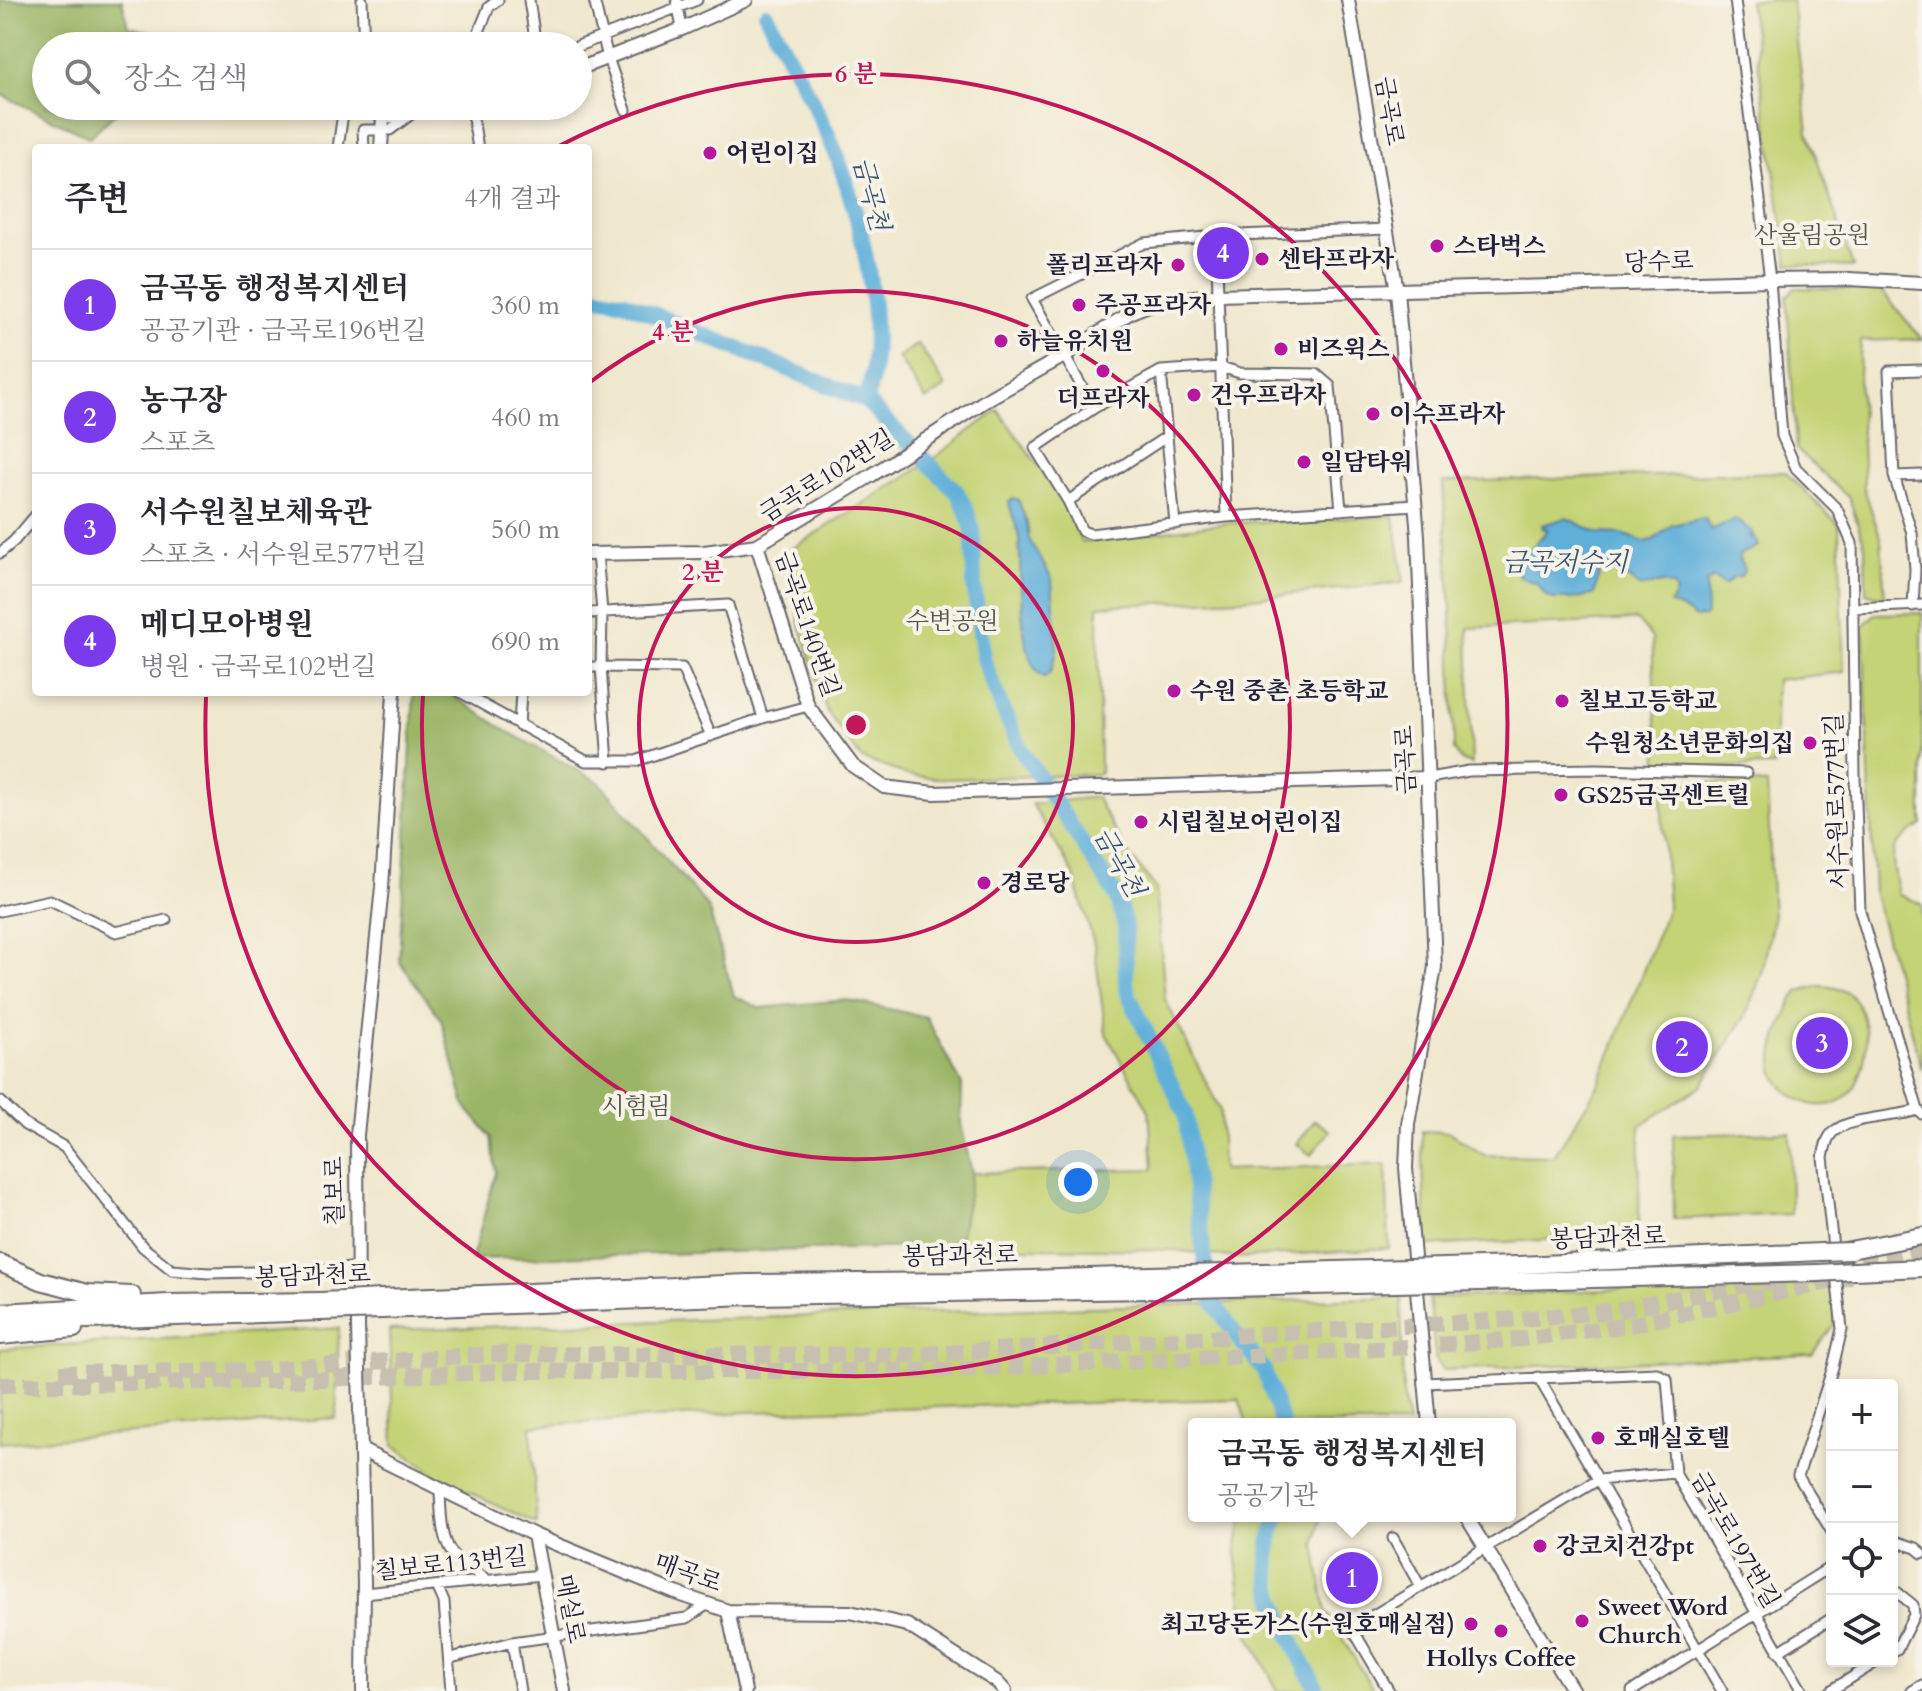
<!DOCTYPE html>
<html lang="ko">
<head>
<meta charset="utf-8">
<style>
	:root { --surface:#fff; --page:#f7f7f7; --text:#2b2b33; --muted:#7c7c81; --line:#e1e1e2; --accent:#7c3aed }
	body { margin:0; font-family:Cardo,"Noto Serif KR",serif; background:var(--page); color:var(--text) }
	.controls { position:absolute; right:24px; bottom:24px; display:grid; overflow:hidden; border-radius:8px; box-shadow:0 4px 12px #0003 }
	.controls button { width:72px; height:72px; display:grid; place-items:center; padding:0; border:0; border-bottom:2px solid var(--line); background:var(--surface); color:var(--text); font:40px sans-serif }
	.you { position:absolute; left:1078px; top:1182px; width:28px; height:28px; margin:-20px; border:6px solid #fff; border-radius:50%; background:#1a73e8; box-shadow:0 0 0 12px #1a73e833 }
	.badge { display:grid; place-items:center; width:52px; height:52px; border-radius:50%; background:var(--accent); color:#fff; font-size:26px; font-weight:700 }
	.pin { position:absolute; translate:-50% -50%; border:4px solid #fff; box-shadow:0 2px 8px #0006 }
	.popup { position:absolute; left:1188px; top:1418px; width:328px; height:104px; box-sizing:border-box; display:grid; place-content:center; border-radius:8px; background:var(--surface); filter:drop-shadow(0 2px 6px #0005); font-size:26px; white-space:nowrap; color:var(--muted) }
	.popup b { font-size:30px; color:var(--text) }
	.popup::after { content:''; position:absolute; left:50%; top:100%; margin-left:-16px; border:16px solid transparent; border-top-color:var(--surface) }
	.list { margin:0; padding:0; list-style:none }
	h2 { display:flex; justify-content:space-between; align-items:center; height:104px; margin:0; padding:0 32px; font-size:34px }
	h2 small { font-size:26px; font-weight:400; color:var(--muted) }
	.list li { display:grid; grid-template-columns:52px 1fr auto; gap:24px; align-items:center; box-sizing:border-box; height:112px; padding:0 32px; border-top:2px solid var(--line) }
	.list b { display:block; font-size:30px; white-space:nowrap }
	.list p { margin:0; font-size:26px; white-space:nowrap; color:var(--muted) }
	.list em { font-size:26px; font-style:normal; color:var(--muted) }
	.icon { flex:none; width:44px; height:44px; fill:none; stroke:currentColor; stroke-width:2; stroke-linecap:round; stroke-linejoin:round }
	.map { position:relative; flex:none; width:1922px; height:1691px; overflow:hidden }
	.search { position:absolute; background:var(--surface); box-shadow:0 4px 12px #0003; left:32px; top:32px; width:560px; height:88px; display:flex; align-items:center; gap:20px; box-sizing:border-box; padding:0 28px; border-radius:44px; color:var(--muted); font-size:30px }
	.panel { position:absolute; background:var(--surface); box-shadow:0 4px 12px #0003; left:32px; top:144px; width:560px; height:552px; border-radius:8px }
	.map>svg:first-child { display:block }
	.green { fill:#c4d375; stroke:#737a58; stroke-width:2 }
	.forest { fill:#9bb566; stroke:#5e6c50; stroke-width:2 }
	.water { fill:#5eafd9; stroke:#40688a; stroke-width:2 }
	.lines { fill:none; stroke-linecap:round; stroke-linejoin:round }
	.river { stroke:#5eafd9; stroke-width:16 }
	.highway-tunnel { stroke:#c7c0b1; stroke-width:16; stroke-dasharray:16 8; stroke-linecap:butt }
	.street-casing { stroke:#6a676e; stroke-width:13 }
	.secondary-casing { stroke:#6a676e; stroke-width:16 }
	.highway-casing { stroke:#6a676e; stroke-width:20 }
	.street { stroke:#fff; stroke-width:9 }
	.secondary { stroke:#fff; stroke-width:12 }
	.highway { stroke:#fff; stroke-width:16 }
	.highway-bridge-casing { stroke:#6a676e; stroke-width:20; stroke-linecap:butt }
	.highway-bridge { stroke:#fff; stroke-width:16 }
	.ring { fill:none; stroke:#c2185b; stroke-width:4 }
	.poi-dot { fill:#b5179e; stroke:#f7f3e8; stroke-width:3 }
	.labels { text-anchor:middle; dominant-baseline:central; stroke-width:8; stroke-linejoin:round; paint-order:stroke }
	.street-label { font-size:24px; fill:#22223b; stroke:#f7f3e8 }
	.poi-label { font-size:24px; font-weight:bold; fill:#22223b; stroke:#f7f3e8; text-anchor:start }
	.park-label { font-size:24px; fill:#53574c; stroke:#f7f3e8 }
	.water-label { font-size:26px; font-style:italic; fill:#375372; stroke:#f7f3e8 }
	.centre { fill:#c2185b; stroke:#f7f3e8; stroke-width:4 }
	.ring-label { font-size:24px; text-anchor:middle; font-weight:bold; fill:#c2185b; stroke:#f7f3e8; stroke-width:8; stroke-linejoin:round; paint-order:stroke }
</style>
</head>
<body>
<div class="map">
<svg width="1922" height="1691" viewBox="0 0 1922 1691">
	<rect width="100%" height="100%" fill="#f7f3e8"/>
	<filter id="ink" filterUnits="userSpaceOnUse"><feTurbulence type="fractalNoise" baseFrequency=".0125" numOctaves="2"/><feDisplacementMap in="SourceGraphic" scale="16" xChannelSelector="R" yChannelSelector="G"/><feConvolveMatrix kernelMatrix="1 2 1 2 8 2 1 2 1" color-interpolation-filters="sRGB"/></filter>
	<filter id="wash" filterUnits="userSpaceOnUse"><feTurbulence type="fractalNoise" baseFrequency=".006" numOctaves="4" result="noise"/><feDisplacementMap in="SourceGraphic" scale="32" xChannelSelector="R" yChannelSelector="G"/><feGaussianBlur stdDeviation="1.8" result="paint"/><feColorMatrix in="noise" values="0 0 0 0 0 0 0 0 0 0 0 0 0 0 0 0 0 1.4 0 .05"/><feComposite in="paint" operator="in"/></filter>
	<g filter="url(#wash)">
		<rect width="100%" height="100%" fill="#f0e8ce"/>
		<path class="green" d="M1749 0H1792L1808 132 1853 267 1788 264Z
			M1795 288 1880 289 1922 339 1861 341 1859 375 1864 488 1881 540 1885 599 1866 593 1865 546 1849 498 1796 449 1787 296Z
			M918 344 946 387 926 400 898 357Z
			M998 410 1058 492 1082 542 1228 523 1394 516 1404 582 1242 599 1098 606 1100 774 944 779 908 775 862 759 827 712 799 621 798 594 785 553 926 464Z
			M1785 472 1839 525 1844 672 1776 680 1774 766 1669 768 1658 765 1652 638 1637 620 1468 628 1472 764 1460 760 1454 750 1451 612 1443 482Z
			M1922 613V825C1884 847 1892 856 1899 895L1922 904V1069L1874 894 1863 626 1875 614Z
			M1660 781 1767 784 1773 919 1762 973 1746 1015 1702 1085 1640 1126 1639 1235 1426 1246 1422 1131 1449 1132 1484 1155 1554 1156 1599 1084 1668 907Z
			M1096 797 1124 848 1156 888 1165 999 1220 1110 1222 1170 1386 1164 1389 1248 1239 1258 1172 1250 959 1247 972 1173 1153 1169 1149 1111 1106 1034 1094 944 1073 873 1032 804Z
			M1818 986C1842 986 1857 994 1863 1018 1869 1041 1866 1077 1848 1095 1823 1120 1774 1096 1773 1063 1772 1043 1785 1017 1793 999L1799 991Z
			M1315 1120 1330 1131 1311 1155 1297 1144Z
			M1790 1132 1791 1214 1674 1219 1673 1135Z
			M1832 1283 1835 1323 1812 1354 1443 1370 1436 1362 1429 1298 1646 1288Z
			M1401 1297 1403 1394 1408 1424H1247L1239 1399 745 1412 531 1426 537 1524 438 1477 394 1445 389 1330Z
			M339 1328 336 1418 0 1443V1349Z
			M1242 1516H1321L1315 1545 1326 1611 1374 1691H1278L1245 1627 1236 1552Z"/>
		<path class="forest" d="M0 0H122L128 27 183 38 176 46H46V106H124L89 137 0 94Z
			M414 692H447L507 731 599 782 708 907 734 996 760 1008 846 1000 926 1017 962 1085 961 1124 972 1173 959 1246 472 1259 496 1172 491 1137 465 1106 441 1019 399 961Z"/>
		<path class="water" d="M1013 499H1018L1027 523 1029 539 1052 579 1057 651 1050 673 1044 677C1016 664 1022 567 1019 538 1017 526 1011 515 1009 502Z
			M1566 518 1598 533 1622 534 1645 542 1653 540 1672 525 1705 518 1711 530 1735 519 1754 533V537L1749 535 1753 540H1756L1758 546 1739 555 1744 571 1741 577 1733 578 1725 585 1713 578 1706 583 1707 614 1705 617 1695 618 1687 611 1670 604 1676 593 1673 586 1663 583 1641 587 1602 562 1594 595 1571 599H1553L1546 596 1537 583 1519 577 1518 569 1527 554 1526 550H1530L1547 531V528L1543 529 1542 525Z"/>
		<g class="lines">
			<path class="river" d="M766 14C790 61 818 108 837 156 862 224 889 331 866 401
				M588 295 624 302 866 401 957 492 966 509 973 531 974 587 984 661 1002 708 1022 751 1117 897 1125 926 1126 984 1129 996 1185 1113 1208 1285 1213 1301 1237 1337 1264 1370 1282 1424
				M1279 1516C1248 1575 1292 1639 1318 1691"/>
		</g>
	</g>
	<g filter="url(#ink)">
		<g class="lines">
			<path class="highway-tunnel" d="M1837 1267 1922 1249
				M60 1373 256 1370 490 1354 908 1355 1520 1319 1613 1311 1783 1278
				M0 1385 273 1381 521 1371H926L1333 1352 1521 1339 1630 1325 1851 1277"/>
			<g class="street-casing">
				<path id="street" d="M362 0 364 46
					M529 0 536 46
					M594 0 608 58 626 110
					M677 0 682 29
					M1735 0 1770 280 1782 436 1796 468 1837 509 1852 543 1855 777 1860 911 1918 1110 1922 1114
					M358 46 362 34 384 46
					M473 46 489 7 498 0
					M578 46 697 0
					M471 106 478 148
					M338 148 344 106
					M364 148 363 130H390L418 109 458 106
					M1216 236 1226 517
					M1161 371 1175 524
					M1094 408 1032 299 1144 243 1216 236 1387 229
					M1894 476 1922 475
					M1068 501 1166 437
					M1341 510 1330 386 1316 374 1240 373 1221 367 1161 371 1094 408 1035 448 1068 501 1082 531 1091 534 1226 517 1416 505
					M0 553 14 541 36 515
					M1913 606 1915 569 1912 533 1894 476 1889 371 1922 370
					M1853 608 1922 605
					M588 613 728 605 763 718
					M588 667H601L602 612 597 554
					M460 692 586 761H636L763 718 808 706
					M519 726 521 692
					M608 762 601 667 682 668 711 736
					M1429 778 1469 771 1597 769 1746 773
					M0 911 50 900 116 932 166 920
					M0 1101 25 1125 64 1147 143 1247 172 1270 208 1273 334 1270 358 1267
					M1538 1377 1722 1691
					M1424 1383 1657 1373 1667 1379 1675 1473 1802 1691
					M440 1491C441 1510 440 1543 456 1558 465 1566 477 1573 487 1580
					M1832 1532 1798 1476 1833 1367 1842 1329 1823 1157C1825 1149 1826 1139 1832 1133 1850 1116 1894 1118 1918 1110
					M1393 1538 1420 1586
					M1892 1540 1916 1548 1922 1553
					M437 1586 444 1602 451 1691
					M1892 1588 1913 1605 1914 1615 1897 1649 1892 1652
					M364 1593 542 1575
					M512 1642 520 1691
					M1778 1652 1832 1618
					M451 1658 512 1642 687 1618 708 1604
					M1389 1691 1352 1628 1598 1480 1675 1473
					M1632 1691 1832 1566
					M1830 1691 1878 1661
					M1912 1691 1922 1685"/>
			</g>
			<g class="secondary-casing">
				<path id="secondary" d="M1348 0 1397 291 1418 536 1435 967 1408 1124 1406 1168 1429 1424
					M578 69 682 29 746 0
					M371 106C381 120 397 120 407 106
					M381 148 383 116
					M757 545 808 706 853 766 884 787 934 793 1429 778
					M588 554 704 552 757 545 872 475 991 397 1064 356 1131 312 1161 300 1217 295 1770 280 1849 279 1922 283
					M361 1450 534 1535 673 1592 728 1611 850 1612 907 1625 997 1682 1005 1691
					M1466 1516 1573 1691
					M534 1535 564 1691
					M728 1611 745 1691
					M363 1691 364 1582 358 1326 357 1135 382 887 394 692"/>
			</g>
			<g class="highway-casing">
				<path id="highway" d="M1845 1251 1922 1236
					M0 1263 41 1281 87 1293 132 1295
					M1518 1265 1821 1252
					M1854 1271 1922 1268
					M1520 1281 1818 1273
					M382 1298 748 1283 966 1281 1151 1275
					M382 1310 750 1296 1152 1290
					M0 1312 168 1303 322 1301
					M0 1323 321 1312
					M0 1336 74 1329"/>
			</g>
			<use href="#street" class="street"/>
			<use href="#secondary" class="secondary"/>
			<use href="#highway" class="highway"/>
			<g class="highway-bridge-casing">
				<path id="highway-bridge" d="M1821 1252 1852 1251
					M1818 1273 1854 1271
					M1151 1275 1518 1265
					M1152 1290 1520 1281
					M322 1301 382 1298
					M321 1312 382 1310"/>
			</g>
			<use href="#highway-bridge" class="highway-bridge"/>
		</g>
	</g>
	<g class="ring">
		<circle cx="856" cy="725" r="217"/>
		<path d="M589 383A434 434 0 1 1 423 695"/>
		<path d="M555 148A651 651 0 1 1 206 697"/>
	</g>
	<g class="poi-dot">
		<circle cx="710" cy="153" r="8"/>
		<circle cx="1437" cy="246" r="8"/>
		<circle cx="1262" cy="259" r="8"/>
		<circle cx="1178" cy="265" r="8"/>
		<circle cx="1079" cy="305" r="8"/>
		<circle cx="1001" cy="341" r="8"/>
		<circle cx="1281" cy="349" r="8"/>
		<circle cx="1103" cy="371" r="8"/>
		<circle cx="1194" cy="395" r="8"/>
		<circle cx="1373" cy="414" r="8"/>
		<circle cx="1304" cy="462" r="8"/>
		<circle cx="1174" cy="691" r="8"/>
		<circle cx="1562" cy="701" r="8"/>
		<circle cx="1810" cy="743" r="8"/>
		<circle cx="1561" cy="795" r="8"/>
		<circle cx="1141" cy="822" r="8"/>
		<circle cx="984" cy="883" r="8"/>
		<circle cx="1598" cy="1438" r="8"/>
		<circle cx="1540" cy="1546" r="8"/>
		<circle cx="1582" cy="1621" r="8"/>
		<circle cx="1471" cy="1624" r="8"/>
		<circle cx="1501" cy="1631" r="8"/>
	</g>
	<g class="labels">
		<g class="street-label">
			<text transform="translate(1389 111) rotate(80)">금곡로</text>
			<text transform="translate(1659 262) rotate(-2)">당수로</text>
			<text transform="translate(827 476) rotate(-32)">금곡로102번길</text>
			<text transform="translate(807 624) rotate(71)">금곡로140번길</text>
			<text transform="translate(1406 760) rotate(-93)">금곡로</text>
			<text transform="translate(1837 801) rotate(-92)">서수원로577번길</text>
			<text transform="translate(335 1191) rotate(-91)">칠보로</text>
			<text transform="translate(1608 1238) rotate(-2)">봉담과천로</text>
			<text transform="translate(960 1256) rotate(-1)">봉담과천로</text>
			<text transform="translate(313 1276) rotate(-2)">봉담과천로</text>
			<text transform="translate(1735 1540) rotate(60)">금곡로197번길</text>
			<text transform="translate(451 1564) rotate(-6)">칠보로113번길</text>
			<text transform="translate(688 1573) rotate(20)">매곡로</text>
			<text transform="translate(570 1609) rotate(79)">매실로</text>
		</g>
		<g class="poi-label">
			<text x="726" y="153">어린이집</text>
			<text x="1453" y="246">스타벅스</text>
			<text x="1278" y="259">센타프라자</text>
			<text x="1162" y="265" text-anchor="end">폴리프라자</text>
			<text x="1095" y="305">주공프라자</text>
			<text x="1017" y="341">하늘유치원</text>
			<text x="1297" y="349">비즈윅스</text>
			<text x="1210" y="395">건우프라자</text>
			<text x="1103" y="398" text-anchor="middle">더프라자</text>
			<text x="1389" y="414">이수프라자</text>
			<text x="1320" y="462">일담타워</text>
			<text x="1190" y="691">수원 중촌 초등학교</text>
			<text x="1578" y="701">칠보고등학교</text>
			<text x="1794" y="743" text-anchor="end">수원청소년문화의집</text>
			<text x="1577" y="795">GS25금곡센트럴</text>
			<text x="1157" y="822">시립칠보어린이집</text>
			<text x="1000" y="883">경로당</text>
			<text x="1614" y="1438">호매실호텔</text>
			<text x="1556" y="1546">강코치건강pt</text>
			<text x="1598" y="1607">Sweet Word<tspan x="1598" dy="28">Church</tspan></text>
			<text x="1455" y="1624" text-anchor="end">최고당돈가스(수원호매실점)</text>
			<text x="1501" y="1658" text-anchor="middle">Hollys Coffee</text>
		</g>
		<g class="park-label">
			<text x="1812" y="235">산울림공원</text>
			<text x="952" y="621">수변공원</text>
			<text x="636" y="1106">시험림</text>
		</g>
		<g class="water-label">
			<text transform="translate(871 194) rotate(75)">금곡천</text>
			<text x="1565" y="562">금곡저수지</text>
			<text transform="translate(1119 862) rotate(61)">금곡천</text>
		</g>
	</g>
	<circle cx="856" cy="725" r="12" class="centre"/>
	<g class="ring-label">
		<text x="856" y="82">6 분</text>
		<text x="673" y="340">4 분</text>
		<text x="703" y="580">2 분</text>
	</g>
</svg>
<div class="controls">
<button>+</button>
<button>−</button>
<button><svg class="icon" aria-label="locate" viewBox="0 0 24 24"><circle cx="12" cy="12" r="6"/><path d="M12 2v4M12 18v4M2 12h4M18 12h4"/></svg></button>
<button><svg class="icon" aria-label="layers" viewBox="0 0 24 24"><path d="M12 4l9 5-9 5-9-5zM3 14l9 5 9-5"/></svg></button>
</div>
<div class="you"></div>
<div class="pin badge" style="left:1352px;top:1578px">1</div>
<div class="popup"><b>금곡동 행정복지센터</b>공공기관</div>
<div class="pin badge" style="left:1682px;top:1047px">2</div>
<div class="pin badge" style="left:1822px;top:1043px">3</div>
<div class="pin badge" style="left:1223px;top:253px">4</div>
<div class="search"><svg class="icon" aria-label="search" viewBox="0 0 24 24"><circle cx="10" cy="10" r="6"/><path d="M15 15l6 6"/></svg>장소 검색</div>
<section class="panel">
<h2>주변<small>4개 결과</small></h2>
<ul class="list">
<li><span class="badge">1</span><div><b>금곡동 행정복지센터</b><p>공공기관 · 금곡로196번길</p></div><em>360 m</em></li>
<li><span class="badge">2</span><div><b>농구장</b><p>스포츠</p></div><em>460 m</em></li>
<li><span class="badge">3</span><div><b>서수원칠보체육관</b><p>스포츠 · 서수원로577번길</p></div><em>560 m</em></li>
<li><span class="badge">4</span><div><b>메디모아병원</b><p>병원 · 금곡로102번길</p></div><em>690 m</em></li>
</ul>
</section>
</div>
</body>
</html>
